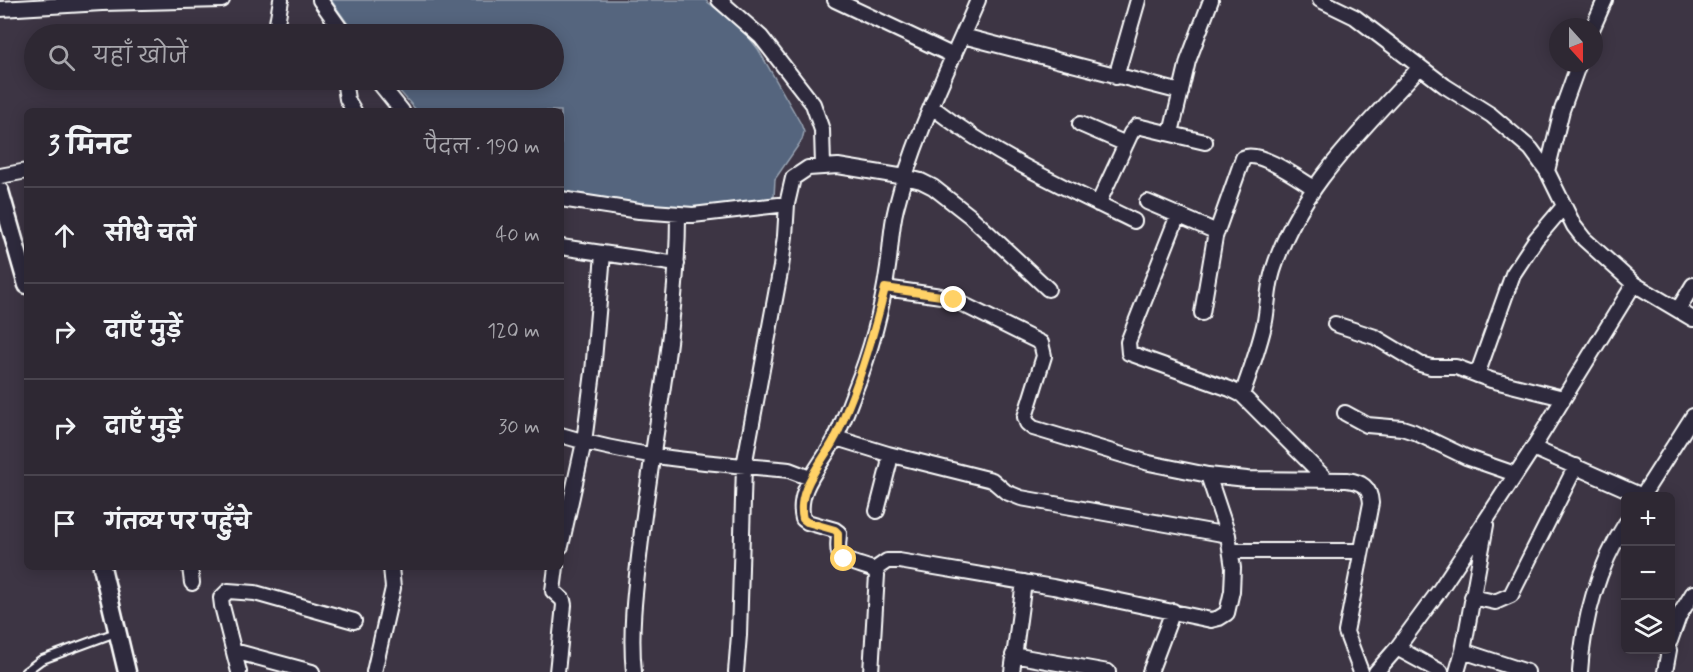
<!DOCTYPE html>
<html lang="hi">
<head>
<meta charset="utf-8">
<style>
	:root { --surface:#2e2833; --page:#36303b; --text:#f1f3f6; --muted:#a7a6ac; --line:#49444e }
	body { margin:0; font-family:Mynerve,"Playpen Sans Deva",sans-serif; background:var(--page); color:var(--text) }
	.controls { position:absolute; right:18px; bottom:18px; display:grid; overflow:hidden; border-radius:9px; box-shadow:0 3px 15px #0003 }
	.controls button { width:54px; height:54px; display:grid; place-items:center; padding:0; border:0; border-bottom:2px solid var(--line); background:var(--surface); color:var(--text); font:30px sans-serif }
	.compass { position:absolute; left:1549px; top:18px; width:54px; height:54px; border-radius:50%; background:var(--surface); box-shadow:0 3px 15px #0003; rotate:159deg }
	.stop { position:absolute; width:18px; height:18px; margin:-14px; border:4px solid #ffd166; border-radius:50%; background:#fff }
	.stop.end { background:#ffd166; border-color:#fff; box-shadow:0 2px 6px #0008 }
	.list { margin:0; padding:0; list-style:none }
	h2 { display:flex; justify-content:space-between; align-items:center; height:78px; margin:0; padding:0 24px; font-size:26px }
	h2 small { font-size:20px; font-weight:400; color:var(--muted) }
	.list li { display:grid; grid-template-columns:39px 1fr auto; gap:18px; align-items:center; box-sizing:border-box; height:96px; padding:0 24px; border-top:2px solid var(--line) }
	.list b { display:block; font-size:22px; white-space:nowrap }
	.list em { font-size:20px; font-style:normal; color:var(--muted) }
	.icon { flex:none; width:33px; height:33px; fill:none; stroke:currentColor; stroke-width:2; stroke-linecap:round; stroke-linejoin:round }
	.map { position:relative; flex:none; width:1693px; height:672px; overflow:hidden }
	.search { position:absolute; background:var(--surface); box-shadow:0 3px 15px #0003; left:24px; top:24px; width:540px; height:66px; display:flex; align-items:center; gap:15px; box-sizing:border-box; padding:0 21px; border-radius:33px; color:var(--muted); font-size:22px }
	.panel { position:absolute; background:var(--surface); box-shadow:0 3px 15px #0003; left:24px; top:108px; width:540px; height:462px; border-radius:9px }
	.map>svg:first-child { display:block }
	.water { fill:#54657e; stroke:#98a3b2; stroke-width:1.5 }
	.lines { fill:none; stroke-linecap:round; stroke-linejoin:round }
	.service-casing { stroke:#fff; stroke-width:11 }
	.minor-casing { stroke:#fff; stroke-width:18 }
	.tertiary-casing { stroke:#fff; stroke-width:21 }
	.service { stroke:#2f2a3d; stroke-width:7 }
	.minor { stroke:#2f2a3d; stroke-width:14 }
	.tertiary { stroke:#2f2a3d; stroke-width:16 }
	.route { stroke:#ffd166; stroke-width:8 }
</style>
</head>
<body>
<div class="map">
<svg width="1693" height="672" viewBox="0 0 1693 672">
	<rect width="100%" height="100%" fill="#3d3544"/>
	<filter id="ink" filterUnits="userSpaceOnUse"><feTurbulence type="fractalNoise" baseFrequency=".0167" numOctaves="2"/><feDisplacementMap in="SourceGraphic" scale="12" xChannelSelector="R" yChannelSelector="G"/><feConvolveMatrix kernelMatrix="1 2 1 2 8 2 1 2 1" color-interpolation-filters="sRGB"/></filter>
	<g filter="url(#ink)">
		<path class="water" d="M331 0H705L743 30 758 49 801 124 804 132 802 140 775 179 774 197 758 201 757 199C693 219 626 203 561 194V111H417L390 80H554V34H355Z"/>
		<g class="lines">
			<g class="service-casing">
				<path id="service" d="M25 672 41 660 117 632"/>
			</g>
			<g class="minor-casing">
				<path id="minor" d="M320 0 344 34
					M719 0 761 37 813 104 822 130 823 166
					M835 0 954 56
					M1320 0 1355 17 1445 86 1491 115 1531 149 1547 171 1574 226 1584 239 1634 284 1693 319
					M0 9 102 3 222 0
					M1593 27 1605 0
					M275 34 281 0
					M963 36 1181 92
					M1116 77 1138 0
					M344 80 347 99 354 111
					M377 80 402 111
					M932 107C995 156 1063 187 1134 221
					M1080 124 1126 144
					M1171 133 1188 61 1211 0
					M1547 171 1562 110 1579 63
					M0 176 27 171
					M561 199 639 211 693 215 787 204
					M1147 202 1217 232
					M1098 204 1131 133 1137 126 1205 142
					M1178 215 1128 342 1129 353 1230 389 1242 395 1327 480
					M561 247 677 264
					M885 288 941 296 954 300 1041 343 1044 356 1025 417 1027 423 1033 428 1149 463 1208 475 1247 479 1347 480C1362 482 1370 487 1371 503L1346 632 1361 672
					M1678 310 1693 285
					M1202 313 1215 237 1243 158C1258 149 1300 179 1314 188
					M1335 324 1375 337 1420 364 1431 367H1456L1491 380 1563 398
					M1477 375 1513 274 1536 239 1564 206
					M1242 395C1250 371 1260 346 1265 321 1268 304 1268 287 1273 271 1298 188 1364 129 1420 67
					M1345 413 1367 425 1402 428 1414 432 1466 457 1515 474
					M561 435C635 458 713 463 789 470L810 478
					M836 438 888 454 889 464 877 511
					M1533 448 1642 496
					M888 454 992 480 1006 492 1021 498 1228 535
					M1642 496 1693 416
					M561 546 584 442 593 372 603 254
					M1232 551H1360
					M190 567 192 583
					M556 567 553 591 563 600 564 605 557 672
					M874 570 887 561H899L1053 587 1211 620 1219 618 1227 613 1232 591 1233 568 1228 535 1208 475
					M1472 597 1495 602 1511 595 1576 466
					M1670 641 1679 616 1693 593
					M1397 648 1441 672
					M234 651 312 672
					M1463 651 1527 672
					M1013 655 1108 672
					M239 672 222 606 221 598 228 591 255 593 354 621
					M374 672 393 588 391 567
					M634 672C629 626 637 577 642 531 655 426 678 321 678 215
					M736 672 739 635 744 466 781 267 785 236 787 204 793 178 808 168 838 166 905 177 921 181 933 187 970 216 1048 289
					M871 672 877 575 874 570C865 565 843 563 839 553 837 547 839 539 839 533L835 530 807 522 803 519C795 488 824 463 836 437 843 422 849 406 855 390 871 351 882 309 888 267 891 248 891 227 896 208 914 136 949 68 978 0
					M1012 672 1024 582
					M1150 672 1173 611
					M1376 672 1397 648 1439 591 1471 543 1533 448 1634 284
					M1457 672 1463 651 1486 525
					M1580 672C1583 620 1598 567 1626 523
					M1665 672 1669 650"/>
			</g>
			<g class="tertiary-casing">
				<path id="tertiary" d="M0 191 27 285
					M102 567 127 672"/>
			</g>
			<use href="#service" class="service"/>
			<use href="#minor" class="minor"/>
			<use href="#tertiary" class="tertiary"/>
		</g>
	</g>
	<g class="lines" filter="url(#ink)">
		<path class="route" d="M844 559 838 551V533L835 530 807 522 803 519C796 490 821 464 834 440 840 430 844 418 848 407 864 368 875 329 885 288L941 296 954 300"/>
	</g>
</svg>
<div class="controls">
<button>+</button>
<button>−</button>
<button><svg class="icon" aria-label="layers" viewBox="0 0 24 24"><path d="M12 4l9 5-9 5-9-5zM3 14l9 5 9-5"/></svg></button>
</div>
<svg class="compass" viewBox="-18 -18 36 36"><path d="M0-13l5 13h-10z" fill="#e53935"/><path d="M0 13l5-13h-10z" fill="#a7a6ac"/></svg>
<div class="stop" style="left:844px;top:559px"></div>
<div class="stop end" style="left:954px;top:300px"></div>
<div class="search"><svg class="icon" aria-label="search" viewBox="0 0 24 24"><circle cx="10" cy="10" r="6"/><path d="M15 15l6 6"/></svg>यहाँ खोजें</div>
<section class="panel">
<h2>3 मिनट<small>पैदल · 190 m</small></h2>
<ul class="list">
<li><svg class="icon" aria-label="ahead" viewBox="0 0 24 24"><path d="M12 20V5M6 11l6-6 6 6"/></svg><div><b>सीधे चलें</b></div><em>40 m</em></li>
<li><svg class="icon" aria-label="right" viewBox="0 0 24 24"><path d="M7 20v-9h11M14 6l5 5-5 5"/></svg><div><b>दाएँ मुड़ें</b></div><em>120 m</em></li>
<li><svg class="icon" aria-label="right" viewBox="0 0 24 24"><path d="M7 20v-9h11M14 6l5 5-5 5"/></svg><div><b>दाएँ मुड़ें</b></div><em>30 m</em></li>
<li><svg class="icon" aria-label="arrive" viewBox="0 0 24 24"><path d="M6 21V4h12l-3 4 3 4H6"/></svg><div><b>गंतव्य पर पहुँचे</b></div></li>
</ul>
</section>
</div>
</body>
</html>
